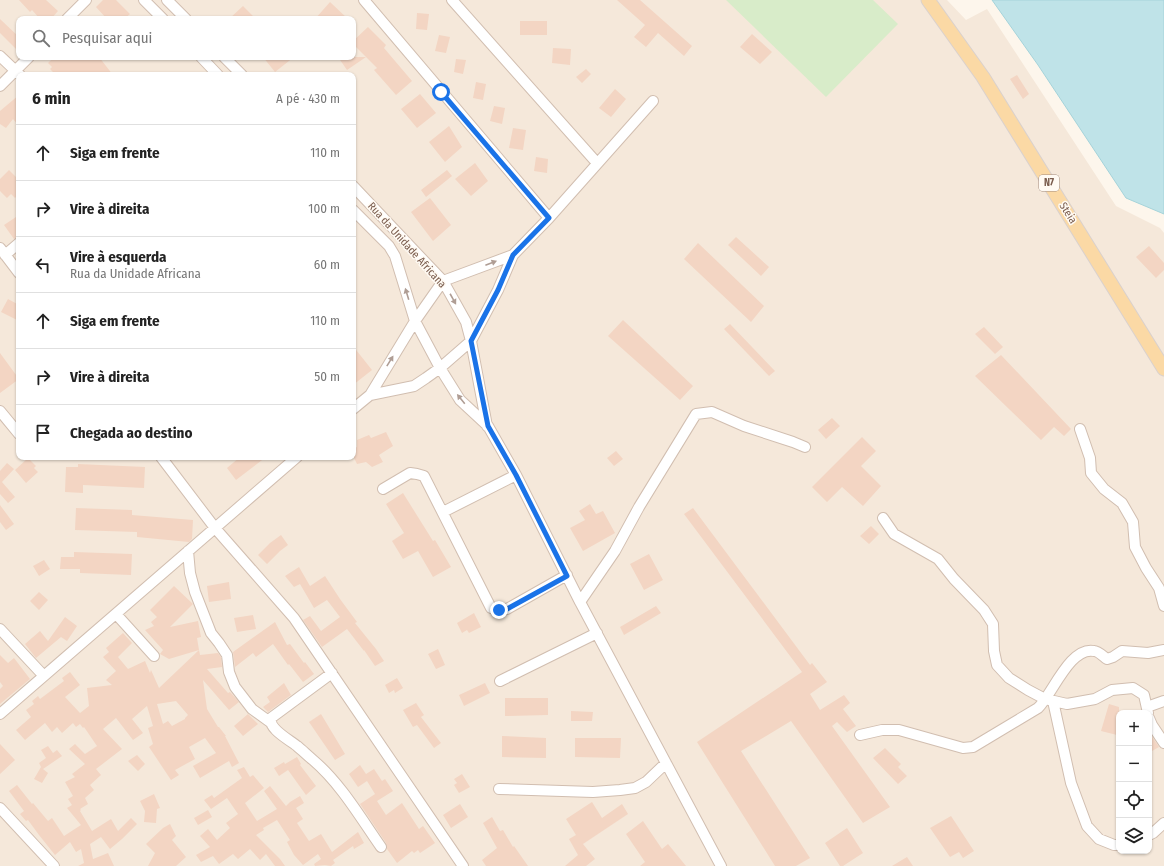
<!DOCTYPE html>
<html lang="pt">
<head>
<meta charset="utf-8">
<style>
	:root { --surface:#fff; --page:#f2f2f2; --text:#222; --muted:#767676; --line:#e0e0e0 }
	body { margin:0; font-family:"Fira Sans Condensed",sans-serif; background:var(--page); color:var(--text) }
	.controls { position:absolute; right:12px; bottom:12px; display:grid; overflow:hidden; border-radius:8px; box-shadow:0 1px 3px #0004 }
	.controls button { width:36px; height:36px; display:grid; place-items:center; padding:0; border:0; border-bottom:1px solid var(--line); background:var(--surface); color:var(--text); font:20px sans-serif }
	.stop { position:absolute; width:12px; height:12px; margin:-9px; border:3px solid #1a73e8; border-radius:50%; background:#fff }
	.stop.end { background:#1a73e8; border-color:#fff; box-shadow:0 1px 4px #0008 }
	.list { margin:0; padding:0; list-style:none }
	h2 { display:flex; justify-content:space-between; align-items:center; height:52px; margin:0; padding:0 16px; font-size:17px }
	h2 small { font-size:13px; font-weight:400; color:var(--muted) }
	.list li { display:grid; grid-template-columns:26px 1fr auto; gap:12px; align-items:center; box-sizing:border-box; height:56px; padding:0 16px; border-top:1px solid var(--line) }
	.list b { display:block; font-size:15px; white-space:nowrap }
	.list p { margin:0; font-size:13px; white-space:nowrap; color:var(--muted) }
	.list em { font-size:13px; font-style:normal; color:var(--muted) }
	.icon { flex:none; width:22px; height:22px; fill:none; stroke:currentColor; stroke-width:2; stroke-linecap:round; stroke-linejoin:round }
	.map { position:relative; flex:none; width:1164px; height:866px; overflow:hidden }
	.search { position:absolute; background:var(--surface); box-shadow:0 1px 3px #0004; left:16px; top:16px; width:340px; height:44px; display:flex; align-items:center; gap:10px; box-sizing:border-box; padding:0 14px; border-radius:8px; color:var(--muted); font-size:15px }
	.panel { position:absolute; background:var(--surface); box-shadow:0 1px 3px #0004; left:16px; top:72px; width:340px; height:388px; border-radius:8px }
	.map>svg:first-child { display:block }
	.residential { fill:#f5e8da; fill-rule:evenodd }
	.green { fill:#d8ecc9 }
	.water { fill:#bfe3e8; stroke:#a5d3da }
	.building { fill:#f3d5c3; fill-rule:evenodd }
	.lines { fill:none; stroke-linecap:round; stroke-linejoin:round }
	.minor-casing { stroke:#d1beb0; stroke-width:12 }
	.major-casing { stroke:#dad1cd; stroke-width:15 }
	.minor { stroke:#fff; stroke-width:10 }
	.major { stroke:#fbd9a5; stroke-width:13 }
	.oneway { fill:#af9d94 }
	.route { stroke:#1a73e8; stroke-width:5 }
	.labels { text-anchor:middle; dominant-baseline:central; stroke-width:3; stroke-linejoin:round; paint-order:stroke }
	.shield { fill:#fffaf3; stroke:#a28b7f; stroke-width:1 }
	.shield-label { font-size:10px; font-weight:bold; fill:#7a5c4d }
	.street-label { font-size:11px; fill:#7a5c4d; stroke:#fffaf3 }
</style>
</head>
<body>
<div class="map">
<svg width="1164" height="866" viewBox="0 0 1164 866">
	<rect width="100%" height="100%" fill="#fdf6ec"/>
	<path class="residential" d="M0 0H947L966 20 987 9 1116 206 1160 228 1164 233V866H0ZM19 19H353V57H19ZM19 75H353V457H19ZM1119 713H1149V851H1119Z"/>
	<path class="green" d="M726 0H873L898 24 826 97Z"/>
	<path class="water" d="M992 0H1164V214L1126 198 1038 65Z"/>
	<path class="building" d="M19 0H46L58 11 51 19H40L32 10 30 12Z
		M103 0H116L130 14 124 19H107L96 7Z
		M617 0H640L692 46 684 56 658 33 646 47 634 37 645 25Z
		M330 2 348 19H315Z
		M243 6 256 19H229Z
		M417 13 429 14 427 30 416 29Z
		M0 19 19 37V52L0 33Z
		M520 21H547V35H520Z
		M368 27 386 45 384 48 412 81 396 95 374 70 377 68 353 44V41Z
		M752 34 772 52 760 64 740 47Z
		M439 35 450 37 446 53 435 51Z
		M553 48 571 49 570 65 552 63Z
		M54 57H99L113 75H56L50 69 52 67 48 63Z
		M263 57H294L275 72Z
		M338 57H366L347 70Z
		M456 59 466 60 463 74 454 72Z
		M586 69 591 74 582 83 576 77Z
		M1017 75 1029 94 1023 99 1010 79Z
		M476 82 486 84 483 100 473 98Z
		M615 89 626 99 611 117 599 108Z
		M420 94 436 113 417 128 401 109Z
		M19 95V126L13 119 6 128 0 124V111Z
		M494 106 505 108 502 124 490 121Z
		M449 126 462 147 445 162 429 142Z
		M513 128 526 130 523 150 509 148Z
		M536 157 548 159 547 173 534 171Z
		M475 163 488 181 471 196 455 179Z
		M9 170 19 180V194L15 198 11 194 7 198 0 191V179Z
		M447 170 452 176 426 197 421 190Z
		M430 198 451 225 433 241 411 212Z
		M19 215V237L14 239 4 225Z
		M736 237 769 267 761 276 728 245Z
		M698 243 764 306 751 322 684 259Z
		M1149 246 1164 263V270L1156 278 1136 257Z
		M8 299 19 305V321L1 312Z
		M623 320 693 386 680 400 608 336Z
		M730 324 775 371 769 376 724 329Z
		M984 327 1003 347 995 354 975 334Z
		M353 346 372 370 353 385Z
		M0 353 19 379 0 393Z
		M1001 355 1071 429 1064 436 1054 427 1041 440 975 376Z
		M832 418 840 426 826 439 818 430Z
		M386 432 393 446 379 455 383 462 372 467 366 462 357 464 353 456V449L357 447V440L369 435 371 438Z
		M862 437 876 451 861 466 881 486 863 506 842 487 827 502 812 487Z
		M616 451 623 459 614 466 607 458Z
		M240 457H266L236 480 227 468Z
		M28 458 36 466 34 468 38 472 26 483 15 470Z
		M7 463 14 469 2 482 15 497 8 503 0 494V471Z
		M78 464 145 467 144 488 83 485V493L65 492 66 467H78Z
		M403 493 433 541 435 540 451 567 433 577 418 551 403 559 392 541 404 533 386 504Z
		M590 504 596 514 603 511 615 533 583 551 570 528 585 520 579 511Z
		M0 505 14 524 6 530 0 522Z
		M76 508 132 510V515L193 520 192 539 189 542 137 537V532L75 530Z
		M693 508 810 665 812 663 827 682 810 694 820 710 844 695 850 703 843 709 856 726 847 732 837 722 832 726 890 807 863 823 791 721 741 751 810 858 796 866H775L697 742 802 672 684 514Z
		M871 526 879 534 869 544 860 536Z
		M281 535 288 545 280 551 267 564 258 555 270 543Z
		M74 552 132 554 131 575 80 573V569H60L61 557H74Z
		M649 554 663 580 644 590 630 564Z
		M44 560 50 569 39 576 33 566Z
		M299 567 310 586 325 576 340 599 357 622 355 623 376 649 384 661 375 666 364 650V651L347 629 322 647 303 620 310 616 321 631 340 617 327 600 314 608 300 584 294 587 285 576Z
		M229 582 231 599 209 602 207 586Z
		M174 586 193 604 170 627 198 621 201 637 197 638 199 650 169 659 160 654 163 650 145 630 154 626 151 622 157 617 150 610Z
		M39 592 48 600 39 610 30 601Z
		M656 606 661 613 624 635 620 627Z
		M474 613 481 627 469 633 467 630 462 633 457 623Z
		M253 615 256 629 237 632 234 618Z
		M65 617 77 626 67 641 61 637 36 658 25 644 40 631 48 641Z
		M275 622 287 645 290 644 304 663 305 662 314 674 303 682 289 664 288 665 273 644 256 657 253 653 235 667 233 652Z
		M123 633 132 643 118 657 128 669 145 661 150 673 151 670 159 688 199 650 200 655 218 653 221 657 222 667 207 669 228 693 230 692 239 702 229 710 203 680 207 709 218 727H219L226 736H225L239 763 232 767 229 761 200 778 193 766 216 753 205 738 189 747 195 759 175 770 179 775 171 780 149 747 153 744 148 728 153 726 147 706 132 719 143 733 133 740 116 718 103 729 122 749 96 769 101 775 90 785 94 790 85 798 88 804 80 809 81 810 80 811 92 831 111 819 118 831 131 818 137 824 122 839 110 849 101 837 90 844 93 859 108 853 114 866H78L84 863 81 849 76 852 70 842 55 855 39 835 28 820 26 821 20 814 24 811 9 791 17 785 32 804 33 803 48 821 52 818 64 836 81 825 67 808 72 805 68 799 73 796 65 782 75 777 72 774 85 764 69 749 75 744 85 754 97 746 84 727 83 728 80 724 76 727 73 723 62 733 57 727 52 732 45 723 25 740 16 730 31 717 26 710 34 704 32 701 38 696 40 699 64 681 62 678 70 672 80 685 65 697 80 713 89 706 87 688 112 685 106 680 116 671 103 657 109 652 106 648ZM176 701 188 715 185 718V719L172 726 168 721 163 724 157 704Z
		M438 649 445 665 436 669 428 654Z
		M0 655 8 663 14 658 30 679 0 704V689L3 686 0 682Z
		M397 678 403 688 395 693 394 690 389 693 385 685Z
		M284 683 291 695 268 712 263 707 270 702 267 697Z
		M485 683 490 693 464 706 459 695Z
		M505 698H548V715L505 716Z
		M416 703 424 715 421 717 441 743 434 748 417 725 413 727 403 710Z
		M1109 704 1119 707V729L1117 735 1101 731Z
		M571 711 593 712 592 721H571Z
		M248 714 258 724 243 736 234 726Z
		M321 714 345 754 335 760 309 722Z
		M1149 732 1159 747 1152 751 1149 746Z
		M502 736 546 738V758L502 757Z
		M575 738H621L620 758 575 757Z
		M0 744 15 760 0 774Z
		M48 746 53 753 57 750 62 756 43 769 48 773 42 783 34 779 41 767 39 763 46 758 41 750Z
		M885 748 901 764 898 767 907 776 898 784 873 758Z
		M137 755 145 764 138 771 128 761Z
		M297 757 301 764 300 765 316 786 306 795 288 770 279 776 274 768 284 762 285 764Z
		M360 765 366 774 374 769 382 781 385 779 393 791 377 801 386 815 402 803 419 829 423 826 435 843 420 853 418 850 414 853 412 851 397 863 387 849 386 843 360 804 375 794 367 781 358 787 349 774Z
		M244 767 250 777 253 775 264 788 245 803 257 821 277 809 264 791 270 786 286 806 290 802 300 796 304 803 296 808 303 819 297 823 309 841 321 834 332 852 358 832 364 843 354 849 353 846 333 860 335 863 331 866 325 865 315 866 314 864 321 859 318 854 303 865 294 855 287 842 290 840 277 820 263 828 264 830 256 835 280 859 285 866H275L266 854 260 860 250 849 238 859 233 854 219 864 213 856 201 862 196 855 210 847 200 836 208 829 217 840 230 828 226 823 238 814 227 798 211 809 204 800 212 795 214 798 242 778 237 770Z
		M462 774 470 787 459 793 454 785 457 783 454 779Z
		M154 794 160 808 157 809 156 823 144 822 145 811 140 801Z
		M592 802 602 818 622 804 628 814 583 844 595 859 586 866H565L578 855 569 839 576 835 566 819Z
		M460 804 468 817 451 828 443 815Z
		M208 810 212 817 198 825 194 818Z
		M951 816 974 851 963 858 959 852 950 857 930 828Z
		M492 817 500 831 503 830 513 847 514 846 528 866H486L482 860 497 848 483 823Z
		M643 821 662 849 668 844 686 866H640L645 862 626 834Z
		M170 824 176 836 172 840 186 857 176 866H148L155 853 146 844 163 828Z
		M847 828 863 853 843 866H840L825 843Z
		M907 857 913 866H892Z"/>
	<g class="lines">
		<g class="minor-casing">
			<path id="minor" d="M144 0 163 19
				M167 0 186 19
				M364 0 549 218
				M452 0 597 163
				M67 19 86 0
				M0 56 20 75
				M201 57 218 75
				M224 57 242 75
				M0 86 29 57
				M353 186 443 281 466 322 471 341 487 426
				M353 210 389 246 395 256 415 321 440 368 460 400 488 426 516 475 580 602 721 866
				M0 248 19 273
				M5 255 19 243
				M370 395 414 386 426 378 440 368 471 341 498 290 513 255 549 218 653 101
				M353 409 370 395 415 321 443 281 513 255
				M0 411 19 434
				M1080 429 1090 458 1091 473 1104 489 1122 503 1133 522 1135 547 1146 568 1159 588 1164 606
				M161 457 215 528 294 618 463 866
				M383 489 410 473 417 474 424 476 491 608 499 610 507 609 567 575
				M443 512 516 475
				M883 518 894 534 938 559 954 579 984 610 993 624 994 651 997 665 1009 678 1028 690 1045 699 1067 704 1095 699 1112 690 1133 688 1144 695 1148 713
				M188 551 190 573 195 592 211 633 219 643 227 655 229 672 235 687 252 709 270 722
				M580 602 615 551 639 507 696 414 712 412 744 426 793 442 805 447
				M116 614 154 656
				M0 629 43 675
				M332 673 271 718C268 729 290 740 297 746 302 750 307 755 313 760 341 784 360 817 381 847
				M500 681 597 633
				M1053 701 1071 783 1087 826 1099 839 1114 845H1119
				M1147 707 1164 701
				M0 714 297 457
				M1149 718 1152 725 1164 743
				M860 735 882 730H899L963 748 973 747 1038 708C1052 695 1070 646 1094 651 1098 651 1103 656 1107 659L1113 657 1122 651 1148 653 1164 650
				M499 789 593 792 620 790 635 788 646 782 666 763
				M0 808 54 866
				M1149 835 1153 833 1164 823"/>
		</g>
		<g class="major-casing">
			<path id="major" d="M928 0 983 77 1164 369"/>
		</g>
		<use href="#minor" class="minor"/>
		<use href="#major" class="major"/>
	</g>
	<defs><path id="oneway-solid" d="M-6-.8H1V-3.2L6.5 0L1 3.2V.8H-6Z"/></defs>
	<g class="oneway">
		<use href="#oneway-solid" transform="translate(491 263) rotate(-21)"/>
		<use href="#oneway-solid" transform="translate(407 294) rotate(-107)"/>
		<use href="#oneway-solid" transform="translate(453 299) rotate(61)"/>
		<use href="#oneway-solid" transform="translate(390 361) rotate(-58)"/>
		<use href="#oneway-solid" transform="translate(461 399) rotate(-129)"/>
	</g>
	<g class="lines">
		<path class="route" d="M441 92 549 218 513 255 498 290 471 341 488 426 516 475 567 576 507 609 499 610"/>
	</g>
	<g class="labels">
		<rect class="shield" x="1039" y="175" width="20" height="16" rx="3"/>
		<g class="shield-label">
			<text x="1049" y="183">N7</text>
		</g>
		<g class="street-label">
			<text transform="translate(1068 213) rotate(58)">Steia</text>
			<text transform="translate(407 245) rotate(48)">Rua da Unidade Africana</text>
		</g>
	</g>
</svg>
<div class="controls">
<button>+</button>
<button>−</button>
<button><svg class="icon" aria-label="locate" viewBox="0 0 24 24"><circle cx="12" cy="12" r="6"/><path d="M12 2v4M12 18v4M2 12h4M18 12h4"/></svg></button>
<button><svg class="icon" aria-label="layers" viewBox="0 0 24 24"><path d="M12 4l9 5-9 5-9-5zM3 14l9 5 9-5"/></svg></button>
</div>
<div class="stop" style="left:441px;top:92px"></div>
<div class="stop end" style="left:499px;top:610px"></div>
<div class="search"><svg class="icon" aria-label="search" viewBox="0 0 24 24"><circle cx="10" cy="10" r="6"/><path d="M15 15l6 6"/></svg>Pesquisar aqui</div>
<section class="panel">
<h2>6 min<small>A pé · 430 m</small></h2>
<ul class="list">
<li><svg class="icon" aria-label="ahead" viewBox="0 0 24 24"><path d="M12 20V5M6 11l6-6 6 6"/></svg><div><b>Siga em frente</b></div><em>110 m</em></li>
<li><svg class="icon" aria-label="right" viewBox="0 0 24 24"><path d="M7 20v-9h11M14 6l5 5-5 5"/></svg><div><b>Vire à direita</b></div><em>100 m</em></li>
<li><svg class="icon" aria-label="left" viewBox="0 0 24 24"><path d="M17 20v-9H6M10 6l-5 5 5 5"/></svg><div><b>Vire à esquerda</b><p>Rua da Unidade Africana</p></div><em>60 m</em></li>
<li><svg class="icon" aria-label="ahead" viewBox="0 0 24 24"><path d="M12 20V5M6 11l6-6 6 6"/></svg><div><b>Siga em frente</b></div><em>110 m</em></li>
<li><svg class="icon" aria-label="right" viewBox="0 0 24 24"><path d="M7 20v-9h11M14 6l5 5-5 5"/></svg><div><b>Vire à direita</b></div><em>50 m</em></li>
<li><svg class="icon" aria-label="arrive" viewBox="0 0 24 24"><path d="M6 21V4h12l-3 4 3 4H6"/></svg><div><b>Chegada ao destino</b></div></li>
</ul>
</section>
</div>
</body>
</html>
